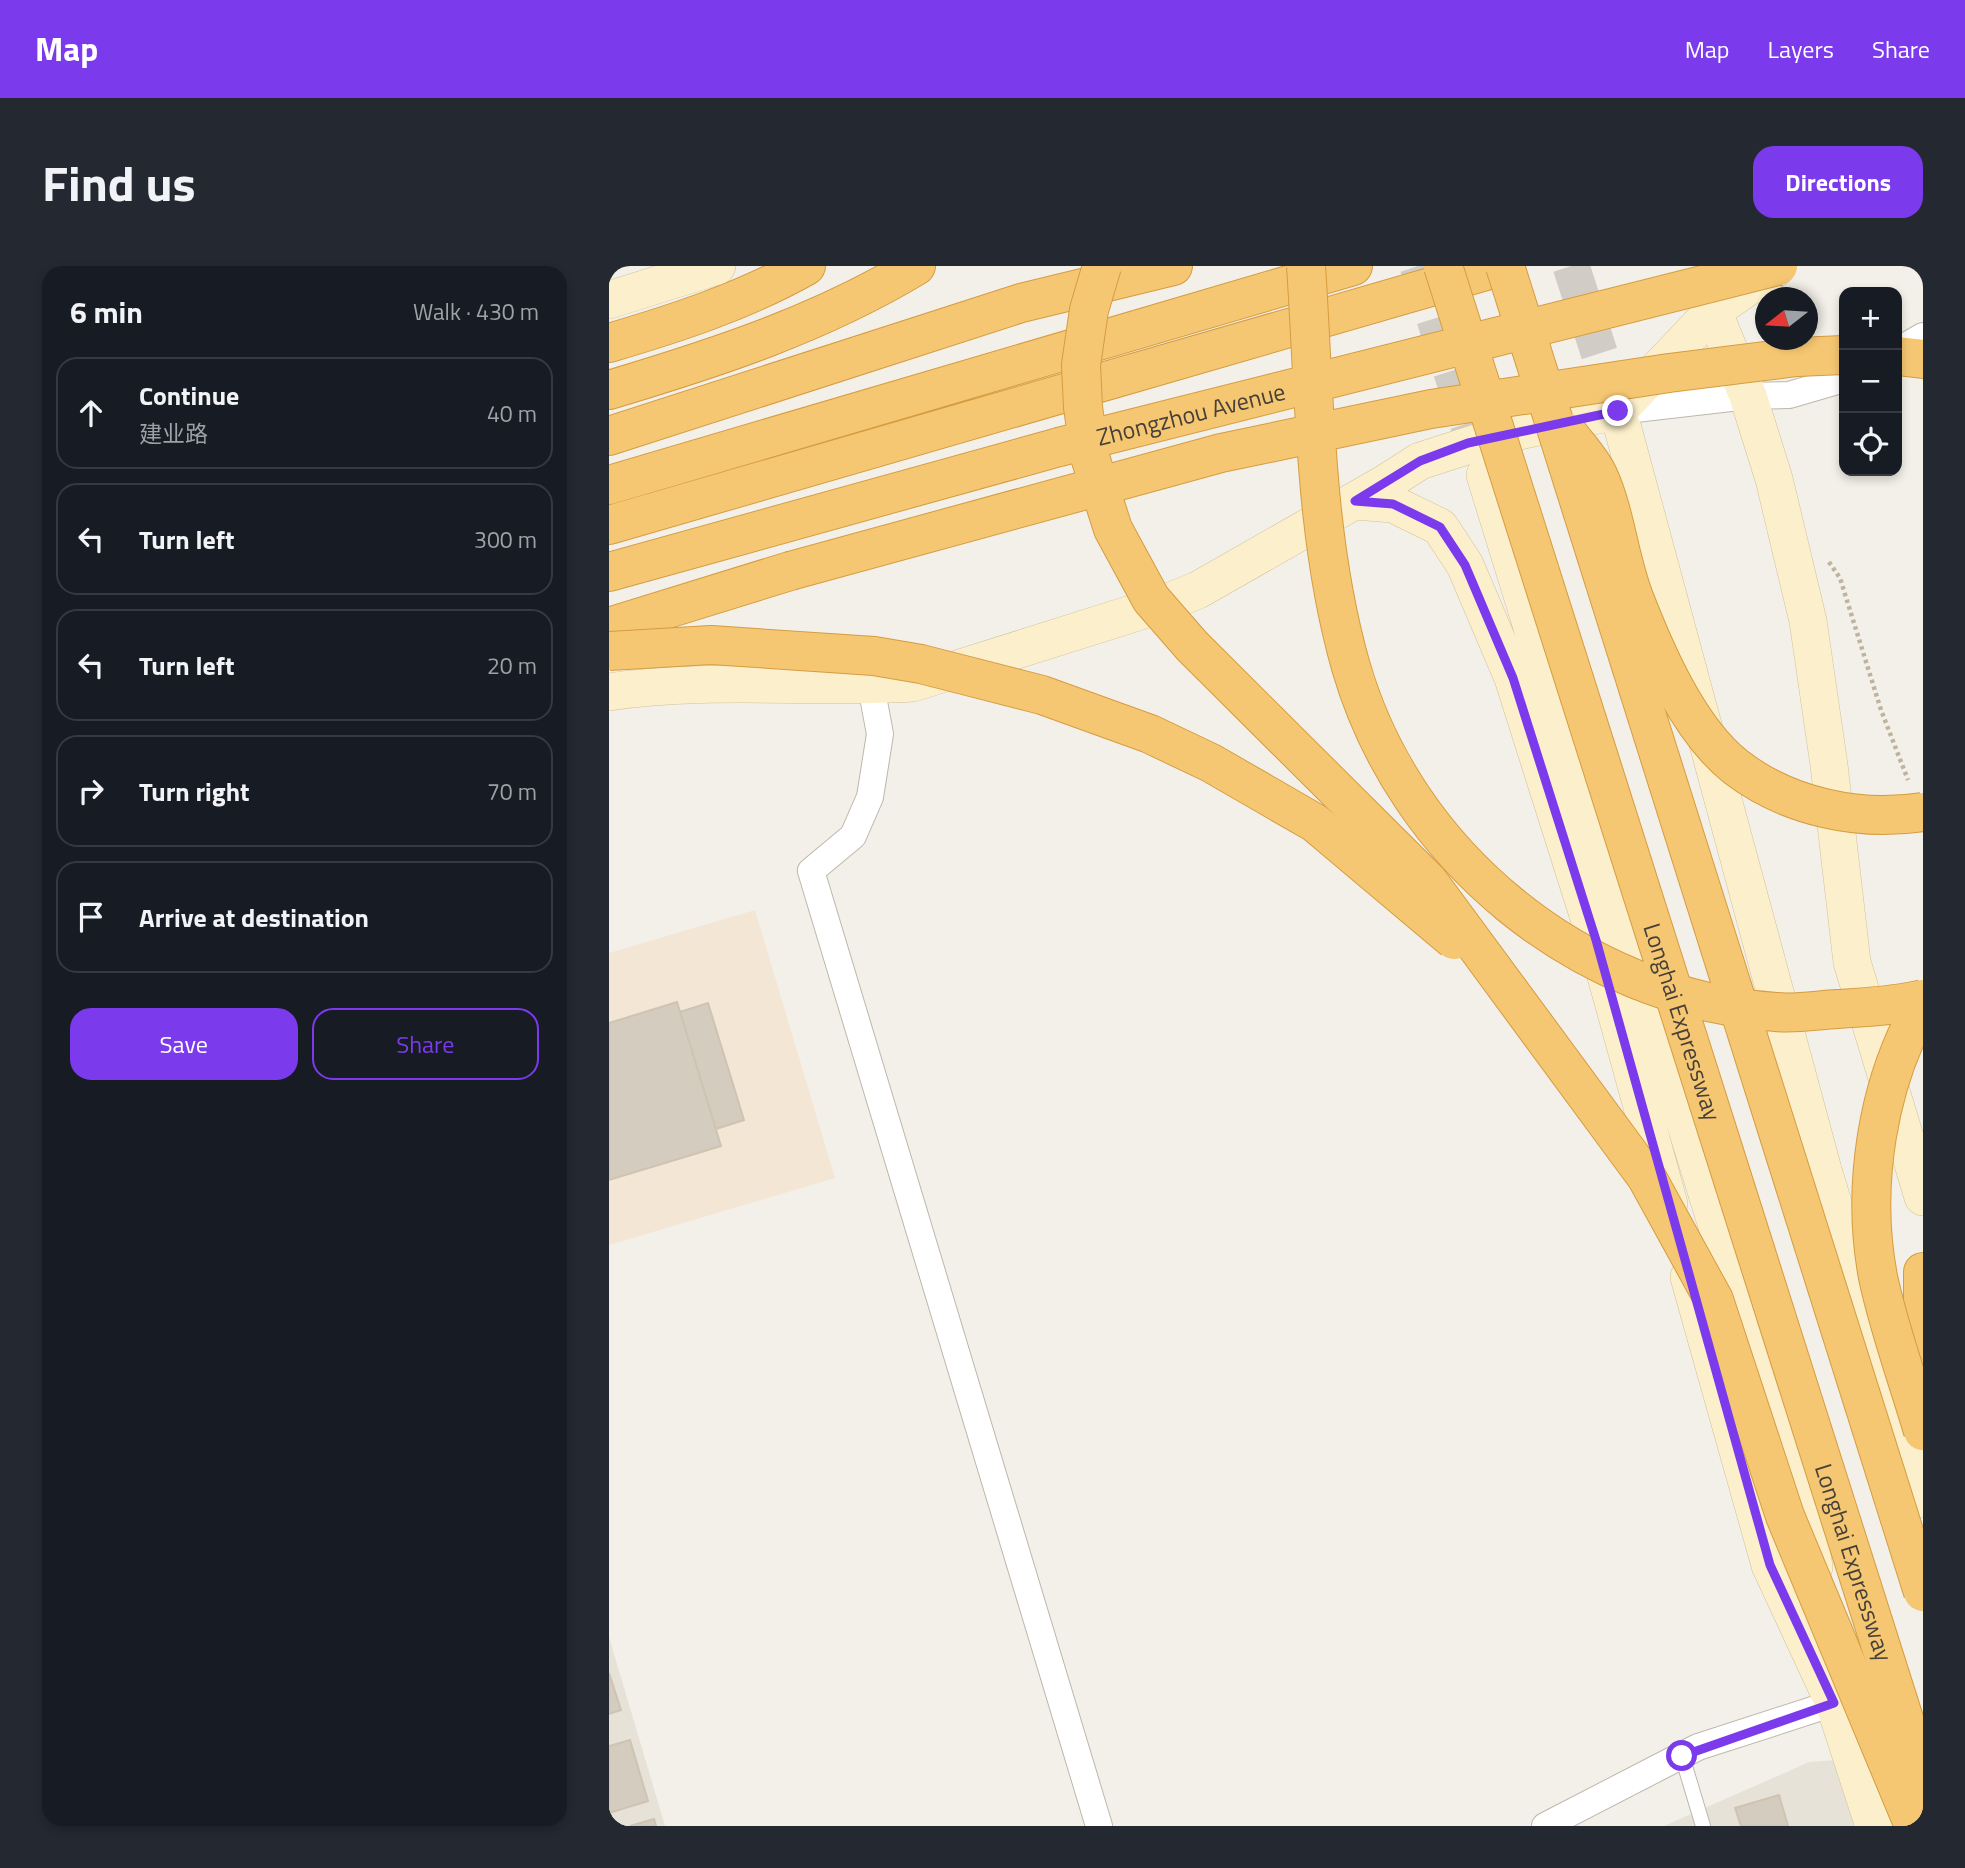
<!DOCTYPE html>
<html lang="en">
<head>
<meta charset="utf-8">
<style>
	:root { --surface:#171b24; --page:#242831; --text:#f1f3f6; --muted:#9ea1a6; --line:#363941; --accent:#7c3aed }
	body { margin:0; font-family:"Titillium Web","Noto Sans SC",sans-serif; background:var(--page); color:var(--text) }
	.controls { position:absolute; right:21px; top:21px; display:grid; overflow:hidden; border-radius:14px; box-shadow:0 4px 10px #0003 }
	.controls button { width:63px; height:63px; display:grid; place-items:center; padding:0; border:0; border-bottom:2px solid var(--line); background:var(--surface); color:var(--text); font:35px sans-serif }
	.compass { position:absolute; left:1146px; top:21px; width:63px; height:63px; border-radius:50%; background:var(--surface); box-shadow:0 4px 10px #0003; rotate:253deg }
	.stop { position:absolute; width:21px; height:21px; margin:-16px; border:5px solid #7c3aed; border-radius:50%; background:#fff }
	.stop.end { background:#7c3aed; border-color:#fff; box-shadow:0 2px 7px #0008 }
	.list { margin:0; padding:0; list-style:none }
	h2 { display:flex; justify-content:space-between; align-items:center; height:91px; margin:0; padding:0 28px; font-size:30px }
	h2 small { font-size:23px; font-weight:400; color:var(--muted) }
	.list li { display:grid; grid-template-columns:46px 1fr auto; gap:21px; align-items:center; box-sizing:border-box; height:112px; margin:0 14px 14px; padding:0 14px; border:2px solid var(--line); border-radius:21px }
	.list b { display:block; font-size:26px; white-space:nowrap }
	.list p { margin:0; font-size:23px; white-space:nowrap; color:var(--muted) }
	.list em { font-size:23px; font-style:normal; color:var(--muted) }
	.actions { display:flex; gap:14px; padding:21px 28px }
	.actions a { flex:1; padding:16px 0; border:2px solid var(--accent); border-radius:21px; text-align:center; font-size:24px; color:var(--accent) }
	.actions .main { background:var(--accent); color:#fff }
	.icon { flex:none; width:38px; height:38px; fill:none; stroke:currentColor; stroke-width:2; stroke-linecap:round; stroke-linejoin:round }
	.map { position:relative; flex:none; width:1314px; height:1560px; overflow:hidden; border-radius:21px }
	header { display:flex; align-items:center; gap:42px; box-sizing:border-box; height:98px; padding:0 35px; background:var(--accent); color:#fff }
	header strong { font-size:33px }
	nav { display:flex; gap:38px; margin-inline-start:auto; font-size:24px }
	.intro { display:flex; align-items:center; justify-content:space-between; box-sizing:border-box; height:168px; padding:0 42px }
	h1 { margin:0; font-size:49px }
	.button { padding:18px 32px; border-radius:21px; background:var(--accent); color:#fff; font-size:24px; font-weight:700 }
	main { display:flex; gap:42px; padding:0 42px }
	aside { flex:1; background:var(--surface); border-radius:21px; box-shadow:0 4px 10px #0003 }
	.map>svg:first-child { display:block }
	.residential { fill:#e7e2d7 }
	.commercial { fill:#f4e6d5 }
	.building { fill:#d4ccbf; stroke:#cfc3b2; stroke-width:2 }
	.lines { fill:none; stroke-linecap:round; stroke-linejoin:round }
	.secondary-tunnel { stroke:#d1cdc6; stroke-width:37; stroke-dasharray:37 18; stroke-linecap:butt }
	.lane-casing { stroke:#beb7ac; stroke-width:16 }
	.street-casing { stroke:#beb7ac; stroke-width:28 }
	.secondary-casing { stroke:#d1c29b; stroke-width:38 }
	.highway-casing { stroke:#d59c41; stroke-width:40 }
	.path { stroke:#bfb39e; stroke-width:4.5; stroke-dasharray:3.5 3.5; stroke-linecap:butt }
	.lane { stroke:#fff; stroke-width:14 }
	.street { stroke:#fff; stroke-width:26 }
	.secondary { stroke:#fcefcb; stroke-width:37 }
	.highway { stroke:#f6c772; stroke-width:38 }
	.highway-bridge-casing { stroke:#d59c41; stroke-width:40; stroke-linecap:butt }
	.highway-bridge { stroke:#f6c772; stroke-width:38 }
	.route { stroke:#7c3aed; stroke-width:9 }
	.labels { text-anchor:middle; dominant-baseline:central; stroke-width:5; stroke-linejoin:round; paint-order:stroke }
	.street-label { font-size:24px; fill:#474038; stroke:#fff }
</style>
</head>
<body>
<header>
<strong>Map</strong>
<nav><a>Map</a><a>Layers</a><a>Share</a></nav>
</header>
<div class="intro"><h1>Find us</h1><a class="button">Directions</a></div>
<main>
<aside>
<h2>6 min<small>Walk · 430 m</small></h2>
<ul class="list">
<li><svg class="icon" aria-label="ahead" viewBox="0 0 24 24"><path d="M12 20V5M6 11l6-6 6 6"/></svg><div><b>Continue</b><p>建业路</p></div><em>40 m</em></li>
<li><svg class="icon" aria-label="left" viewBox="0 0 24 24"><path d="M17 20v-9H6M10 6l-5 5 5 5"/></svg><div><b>Turn left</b></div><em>300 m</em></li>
<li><svg class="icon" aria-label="left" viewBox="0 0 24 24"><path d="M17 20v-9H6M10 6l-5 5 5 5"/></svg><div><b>Turn left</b></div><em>20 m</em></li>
<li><svg class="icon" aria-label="right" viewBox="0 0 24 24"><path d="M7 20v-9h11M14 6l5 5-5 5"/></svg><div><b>Turn right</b></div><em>70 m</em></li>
<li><svg class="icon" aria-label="arrive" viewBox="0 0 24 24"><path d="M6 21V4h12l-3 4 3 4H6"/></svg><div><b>Arrive at destination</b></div></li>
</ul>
<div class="actions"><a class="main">Save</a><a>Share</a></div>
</aside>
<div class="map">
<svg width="1314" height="1560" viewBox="0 0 1314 1560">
	<rect width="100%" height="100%" fill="#f3f0e9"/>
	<path class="residential" d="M0 1371 56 1560H0Z
		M1227 1494 1267 1560H1055L1200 1496Z"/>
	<path class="commercial" d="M146 644 226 912 0 979V687Z"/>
	<path class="building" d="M68 736 112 880 0 914V757Z
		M99 737 135 854 107 863 71 746Z
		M0 1407 12 1444 0 1448Z
		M21 1474 39 1535 0 1547V1480Z
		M1170 1529 1179 1560H1132L1126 1542Z
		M45 1553 47 1560H21Z"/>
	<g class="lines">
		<path class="secondary-tunnel" d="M809 0 862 166
			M962 0 1009 145"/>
		<g class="lane-casing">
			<path id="lane" d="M1073 1490 1094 1560"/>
		</g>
		<g class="street-casing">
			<path id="street" d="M1288 85 1314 70
				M1009 145 1139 130 1180 129 1235 113
				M262 420 271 468 261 531 244 570 202 605 490 1560
				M936 1560 1089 1481 1225 1437"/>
		</g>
		<g class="secondary-casing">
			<path id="secondary" d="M0 34 108 0
				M1104 45 1139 130 1165 213 1199 355 1220 499 1243 696 1314 931
				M1014 163 1214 904 1314 1233
				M876 209 1196 1245 1205 1301
				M746 235 784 238 831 261 856 299 904 412 987 674 1060 938
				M0 426C101 411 203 423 304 417L557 337 589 324 775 218 811 195 895 168 1009 145 1104 45 1167 2
				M1080 1011 1161 1299 1225 1437 1265 1560"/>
		</g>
		<g class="highway-casing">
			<path id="highway" d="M0 77C68 57 135 35 197 0
				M1288 90 1314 93
				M0 124C107 92 211 58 307 0
				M0 170 412 37 564 0
				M0 219 744 0
				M0 259 894 0
				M0 306 450 181
				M0 361 181 305
				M1314 1006V1092"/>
		</g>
		<path class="path" d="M1220 296 1231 312 1272 444 1299 514"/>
		<use href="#lane" class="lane"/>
		<use href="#street" class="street"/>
		<use href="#secondary" class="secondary"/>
		<use href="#highway" class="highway"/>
		<g class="highway-bridge-casing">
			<g id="highway-bridge">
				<path d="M493 0 480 44 472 99 474 141 481 191 504 263 542 333 583 380 820 616 1038 912 1105 1034 1176 1250 1305 1560"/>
				<path d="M697 0C706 133 705 272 742 401 797 590 971 732 1167 746 1187 748 1209 744 1229 743 1257 741 1287 740 1314 733"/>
				<path id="s1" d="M834 0 1314 1513"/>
				<path d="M896 0 1314 1326"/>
				<path d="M959 167C969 181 983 195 990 211 1007 249 1010 294 1026 334 1047 388 1080 464 1127 501 1179 541 1250 556 1314 546"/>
				<path id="s2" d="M450 181 1169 0"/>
				<path d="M181 305 612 187 822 143 1060 107 1188 91 1235 89"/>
				<path d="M0 385 102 379 265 390 312 398 433 429 541 468 602 497 706 557 845 674"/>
				<path d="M1314 738C1268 817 1252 921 1269 1011 1280 1063 1299 1114 1314 1165"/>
			</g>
		</g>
		<use href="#highway-bridge" class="highway-bridge"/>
	</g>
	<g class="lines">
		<path class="route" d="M1009 145 859 177 811 195 746 235 784 238 831 261 856 299 904 412 987 674 1161 1299 1225 1437 1073 1490"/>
	</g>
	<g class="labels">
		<g class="street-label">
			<text stroke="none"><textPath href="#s2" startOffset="136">Zhongzhou Avenue</textPath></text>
			<text stroke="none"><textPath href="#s1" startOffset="793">Longhai Expressway</textPath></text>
			<text stroke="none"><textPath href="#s1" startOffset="1360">Longhai Expressway</textPath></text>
		</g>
	</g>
</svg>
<div class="controls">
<button>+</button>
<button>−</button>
<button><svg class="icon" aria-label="locate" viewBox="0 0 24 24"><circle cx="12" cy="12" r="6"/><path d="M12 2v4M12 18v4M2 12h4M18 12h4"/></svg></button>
</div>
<svg class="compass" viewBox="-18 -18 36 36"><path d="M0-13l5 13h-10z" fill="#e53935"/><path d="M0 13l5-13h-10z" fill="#9ea1a6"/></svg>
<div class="stop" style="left:1073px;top:1490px"></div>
<div class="stop end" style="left:1009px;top:145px"></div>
</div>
</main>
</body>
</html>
